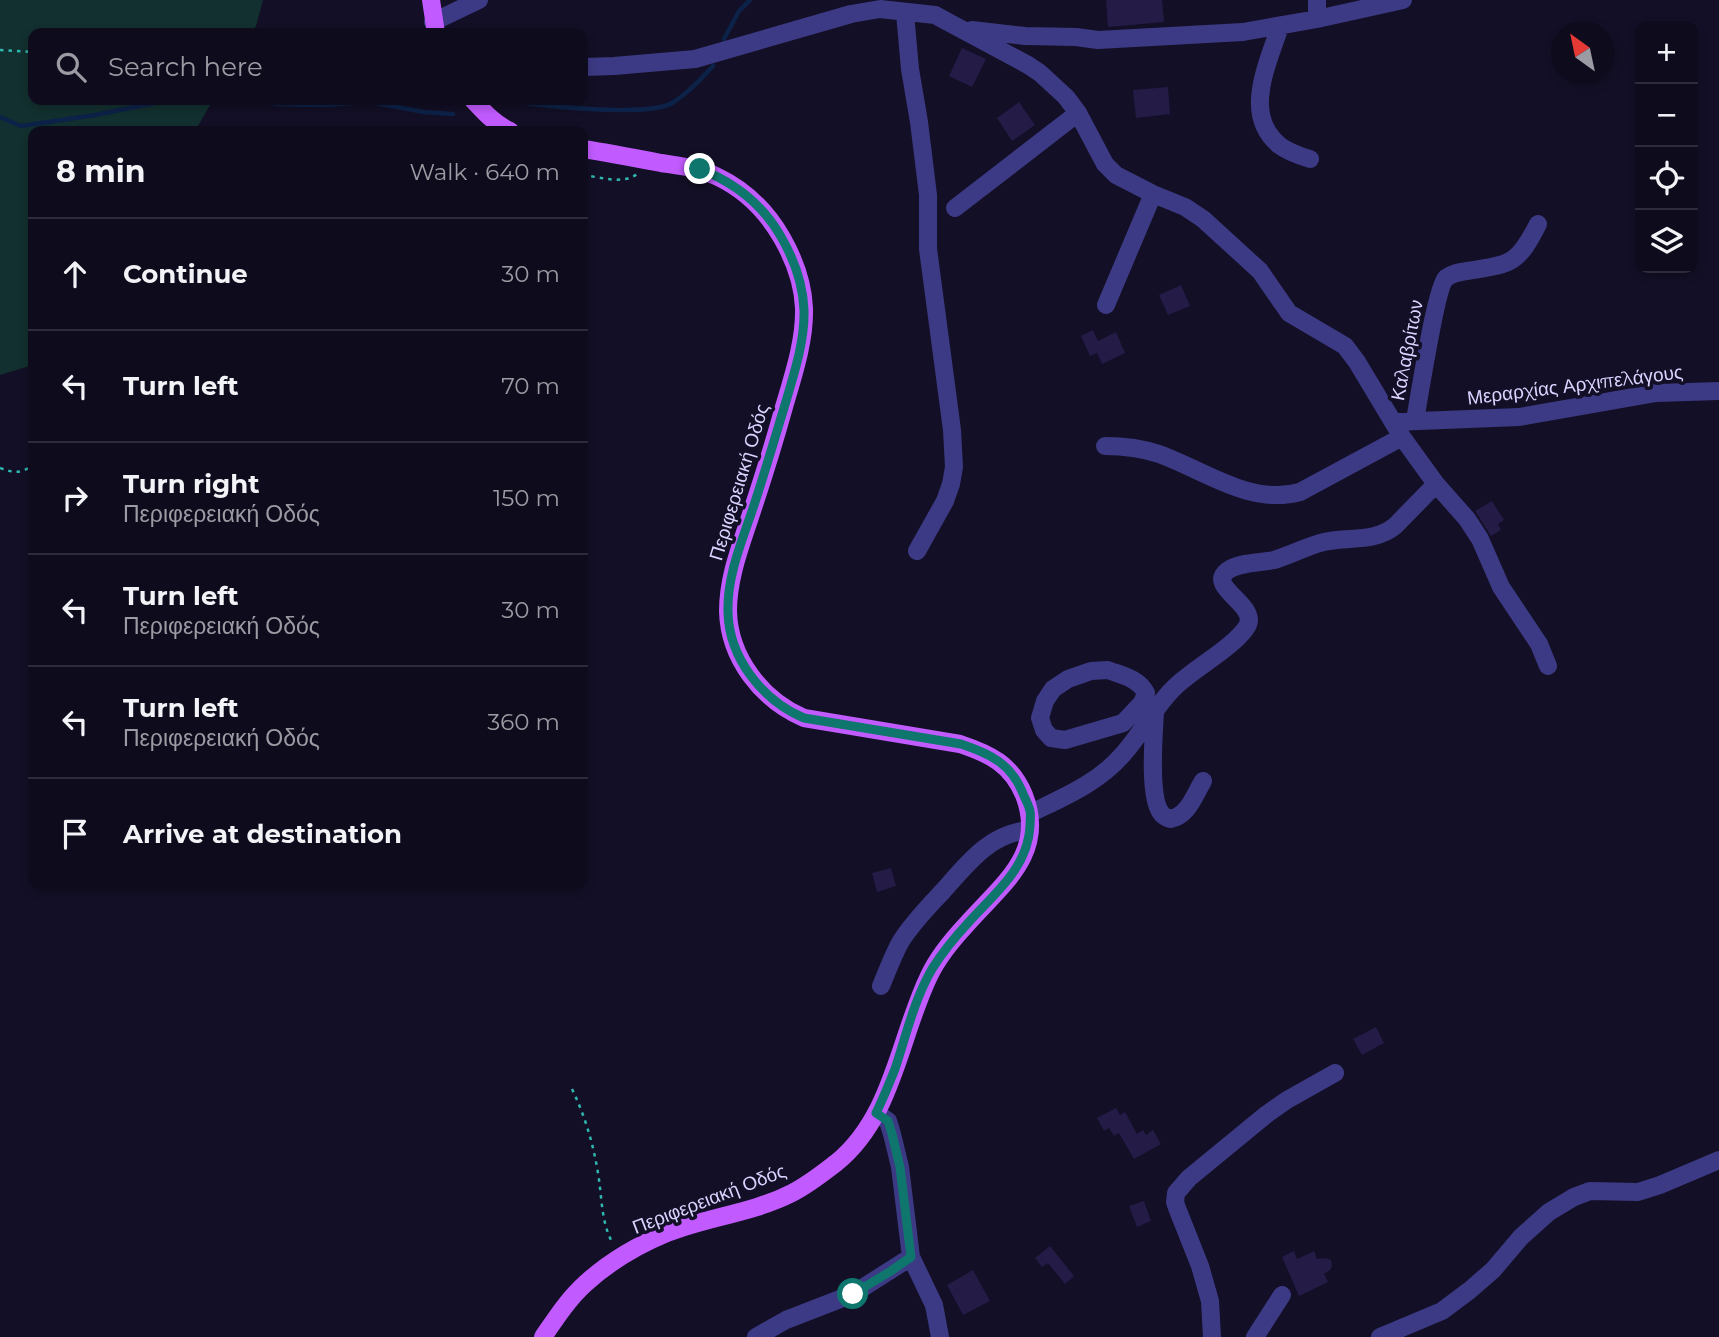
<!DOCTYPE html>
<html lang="en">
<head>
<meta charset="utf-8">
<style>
	:root { --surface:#0e0b1c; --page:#1c1929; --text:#f1f3f6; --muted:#9b9ba3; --line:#2e2b3b }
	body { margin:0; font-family:Montserrat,sans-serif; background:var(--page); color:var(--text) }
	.controls { position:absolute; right:21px; top:21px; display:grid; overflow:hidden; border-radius:14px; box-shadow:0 4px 10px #0003 }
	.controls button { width:63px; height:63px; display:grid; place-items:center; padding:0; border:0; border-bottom:2px solid var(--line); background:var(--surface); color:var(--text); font:35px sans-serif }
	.compass { position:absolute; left:1551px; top:21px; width:63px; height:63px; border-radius:50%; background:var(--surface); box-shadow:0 4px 10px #0003; rotate:327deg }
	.stop { position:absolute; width:21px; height:21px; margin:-16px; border:5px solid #0f766e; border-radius:50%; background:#fff }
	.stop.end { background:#0f766e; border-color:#fff; box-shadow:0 2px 7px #0008 }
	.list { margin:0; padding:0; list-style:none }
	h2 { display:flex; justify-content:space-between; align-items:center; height:91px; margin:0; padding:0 28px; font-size:30px }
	h2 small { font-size:23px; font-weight:400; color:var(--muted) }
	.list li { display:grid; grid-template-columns:46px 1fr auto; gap:21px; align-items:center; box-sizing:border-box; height:112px; padding:0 28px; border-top:2px solid var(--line) }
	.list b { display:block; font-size:26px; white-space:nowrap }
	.list p { margin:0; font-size:23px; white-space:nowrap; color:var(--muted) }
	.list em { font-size:23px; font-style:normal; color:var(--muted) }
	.icon { flex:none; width:38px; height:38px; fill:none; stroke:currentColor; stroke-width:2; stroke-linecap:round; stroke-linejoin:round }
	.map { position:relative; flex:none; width:1719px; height:1337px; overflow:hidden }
	.search { position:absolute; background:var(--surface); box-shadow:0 4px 10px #0003; left:28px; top:28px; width:560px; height:77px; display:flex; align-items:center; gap:18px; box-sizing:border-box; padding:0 24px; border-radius:14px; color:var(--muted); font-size:26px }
	.panel { position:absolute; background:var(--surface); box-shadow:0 4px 10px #0003; left:28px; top:126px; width:560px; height:763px; border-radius:14px }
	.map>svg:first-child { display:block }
	.green { fill:#12302f }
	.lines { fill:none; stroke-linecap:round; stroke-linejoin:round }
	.stream { stroke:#0c2248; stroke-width:4.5 }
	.building { fill:#241b47 }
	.path { stroke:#2fb8b0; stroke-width:2.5; stroke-dasharray:3.5 5; stroke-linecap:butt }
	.minor { stroke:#3d3a85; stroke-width:18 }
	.major { stroke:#c25bff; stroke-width:18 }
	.route { stroke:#0f766e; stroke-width:9 }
	.labels { text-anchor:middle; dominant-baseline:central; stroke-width:7; stroke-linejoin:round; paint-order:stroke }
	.street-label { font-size:19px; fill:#d9d4ff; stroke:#130f26 }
</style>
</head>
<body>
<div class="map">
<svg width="1719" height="1337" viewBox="0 0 1719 1337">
	<rect width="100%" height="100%" fill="#130f26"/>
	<path class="green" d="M0 0H263L256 26 252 33H33V100H213L195 131H33V365L0 375Z"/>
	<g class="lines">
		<path class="stream" d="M724 39 739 11 750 0
			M248 100 278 104 323 105 369 102 424 112 453 114
			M504 100C536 105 647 118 672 103 688 93 701 79 713 66
			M0 117 21 126 95 115 160 102 193 100"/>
	</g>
	<path class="building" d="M1106 0H1162L1164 22 1108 27Z
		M962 48 986 59 972 87 949 76Z
		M1168 87 1170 114 1136 118 1133 90Z
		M1019 102 1035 125 1012 141 997 118Z
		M1181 285 1190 306 1168 315 1159 295Z
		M1093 330 1098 341 1116 332 1125 353 1102 364 1097 353 1090 356 1081 336Z
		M1492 501 1504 520 1498 524 1501 530 1491 536 1475 511Z
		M891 868 896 886 877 892 872 873Z
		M1376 1027 1384 1043 1362 1055 1353 1039Z
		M1116 1108 1120 1115 1125 1112 1137 1134 1143 1130 1146 1135 1153 1130 1161 1144 1134 1159 1119 1133 1114 1136 1109 1128 1104 1131 1097 1118Z
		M1144 1201 1151 1221 1137 1227 1129 1206Z
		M1050 1246 1074 1276 1065 1284 1048 1263 1042 1267 1035 1258Z
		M1294 1251 1297 1259 1314 1251 1317 1259 1326 1258 1331 1260 1332 1266 1330 1270 1324 1274 1328 1282 1299 1296 1282 1257Z
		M973 1270 990 1301 963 1315 947 1285Z"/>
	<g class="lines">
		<path class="path" d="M0 50 33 52
			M583 175C600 177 623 185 637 174
			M0 468C14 473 21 474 33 465
			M572 1089C585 1116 593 1143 598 1173 602 1197 601 1221 612 1242"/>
		<path class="minor" d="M905 13 910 69 919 122 928 195V249L952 430 954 467 951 484 945 501 917 551
			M1317 19V0
			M433 22 479 0
			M1280 26C1268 64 1242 114 1279 145 1288 152 1300 156 1310 159
			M972 30 1025 36 1076 37 1098 40 1243 32 1317 19 1403 0
			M583 67 614 66 695 59 851 14 880 9 935 15 1028 65 1040 73 1066 97 1078 113 1105 164 1116 175 1153 194 1185 207 1203 219 1260 271 1289 313 1345 346 1357 362 1402 437 1436 484 1467 519 1480 539 1501 587 1539 644 1548 666
			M955 208 1078 113
			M1106 305 1153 194
			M1415 420C1419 399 1436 287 1446 278 1452 273 1460 272 1467 271 1510 264 1517 266 1538 224
			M1394 422 1519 417 1656 393 1719 391
			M1105 446C1123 446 1141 448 1159 454 1204 470 1250 506 1300 492L1402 437
			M1108 670C1123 676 1138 678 1146 693L1142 703 1123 723 1065 740 1051 738 1044 730 1040 718 1045 701 1053 689 1068 679 1091 671Z
			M1155 711C1154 733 1148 796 1161 813 1162 815 1167 818 1170 819 1188 816 1194 796 1203 781
			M1031 813C1064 797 1100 782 1124 753 1143 732 1155 705 1176 686 1195 668 1232 648 1246 628 1262 606 1206 588 1227 571 1239 562 1260 563 1274 560 1291 555 1307 546 1324 542 1349 536 1374 543 1395 526L1436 484
			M881 986C887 972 893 955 901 941 913 922 928 907 943 891 968 863 990 833 1030 830
			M876 1113 888 1121 892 1134 900 1167 911 1257 934 1305 940 1337
			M756 1337 786 1320 853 1294 911 1257
			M1212 1337 1210 1301 1200 1266 1177 1208 1175 1202 1176 1193 1189 1178 1267 1114 1287 1100 1335 1073
			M1255 1337 1282 1295
			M1380 1337 1442 1311 1470 1290 1493 1270 1521 1237 1549 1212 1574 1197 1590 1191 1638 1192 1660 1185 1719 1160"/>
		<path class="major" d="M431 0 436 33
			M473 100C484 112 495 124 510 131
			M543 1337C556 1318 569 1298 586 1283 609 1262 638 1245 667 1233 707 1217 753 1213 792 1193 808 1185 823 1173 836 1163 893 1117 899 1038 929 976 938 957 952 940 966 925 1001 885 1047 854 1024 795 1011 764 990 754 960 744L804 718C762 700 729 658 728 611 728 577 741 545 751 514 763 478 774 443 784 407 793 376 805 341 804 308 803 284 794 259 782 238 767 212 745 190 718 177 700 168 680 166 661 163 635 158 609 153 583 149"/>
	</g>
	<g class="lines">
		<path class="route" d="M700 169C733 182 762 204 780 235 793 257 803 283 804 310 805 342 793 377 784 408 773 444 763 479 751 514 740 546 727 578 728 612 729 658 762 700 804 718L961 744C991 754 1012 764 1024 796 1026 800 1029 806 1030 811 1031 815 1030 821 1030 826 1028 868 994 894 968 923 955 937 942 953 932 969 914 1000 906 1036 895 1069 889 1084 883 1099 876 1113L888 1121 892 1134 900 1167 911 1257 891 1271 853 1294"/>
	</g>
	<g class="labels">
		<g class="street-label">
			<text transform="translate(1407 350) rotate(-79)">Καλαβρίτων</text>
			<text transform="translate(1575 385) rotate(-7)">Μεραρχίας Αρχιπελάγους</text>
			<text transform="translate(739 482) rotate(-73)">Περιφερειακή Οδός</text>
			<text transform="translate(709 1199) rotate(-21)">Περιφερειακή Οδός</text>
		</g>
	</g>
</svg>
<div class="controls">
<button>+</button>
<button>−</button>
<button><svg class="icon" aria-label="locate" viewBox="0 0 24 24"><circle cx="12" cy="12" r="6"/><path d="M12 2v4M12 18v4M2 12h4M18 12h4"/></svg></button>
<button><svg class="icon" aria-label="layers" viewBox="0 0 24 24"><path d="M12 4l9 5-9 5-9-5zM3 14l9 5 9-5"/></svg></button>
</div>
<svg class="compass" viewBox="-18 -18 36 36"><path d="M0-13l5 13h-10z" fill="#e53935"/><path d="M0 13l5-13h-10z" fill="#9b9ba3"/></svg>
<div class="stop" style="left:853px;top:1294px"></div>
<div class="stop end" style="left:700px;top:169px"></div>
<div class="search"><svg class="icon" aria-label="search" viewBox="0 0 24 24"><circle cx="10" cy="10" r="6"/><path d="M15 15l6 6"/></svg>Search here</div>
<section class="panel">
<h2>8 min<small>Walk · 640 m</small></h2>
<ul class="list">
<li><svg class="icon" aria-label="ahead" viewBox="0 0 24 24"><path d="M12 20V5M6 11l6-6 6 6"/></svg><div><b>Continue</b></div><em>30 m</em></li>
<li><svg class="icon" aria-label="left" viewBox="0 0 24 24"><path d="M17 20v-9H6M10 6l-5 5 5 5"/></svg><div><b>Turn left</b></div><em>70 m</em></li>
<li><svg class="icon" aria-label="right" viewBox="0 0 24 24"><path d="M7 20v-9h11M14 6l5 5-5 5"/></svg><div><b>Turn right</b><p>Περιφερειακή Οδός</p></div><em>150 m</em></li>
<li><svg class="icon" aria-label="left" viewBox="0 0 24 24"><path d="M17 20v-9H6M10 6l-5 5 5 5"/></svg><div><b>Turn left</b><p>Περιφερειακή Οδός</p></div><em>30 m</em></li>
<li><svg class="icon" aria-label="left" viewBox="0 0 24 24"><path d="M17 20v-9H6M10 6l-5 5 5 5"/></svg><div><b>Turn left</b><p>Περιφερειακή Οδός</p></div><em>360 m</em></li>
<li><svg class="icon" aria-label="arrive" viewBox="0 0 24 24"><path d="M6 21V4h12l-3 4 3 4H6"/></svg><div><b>Arrive at destination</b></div></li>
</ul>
</section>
</div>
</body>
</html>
